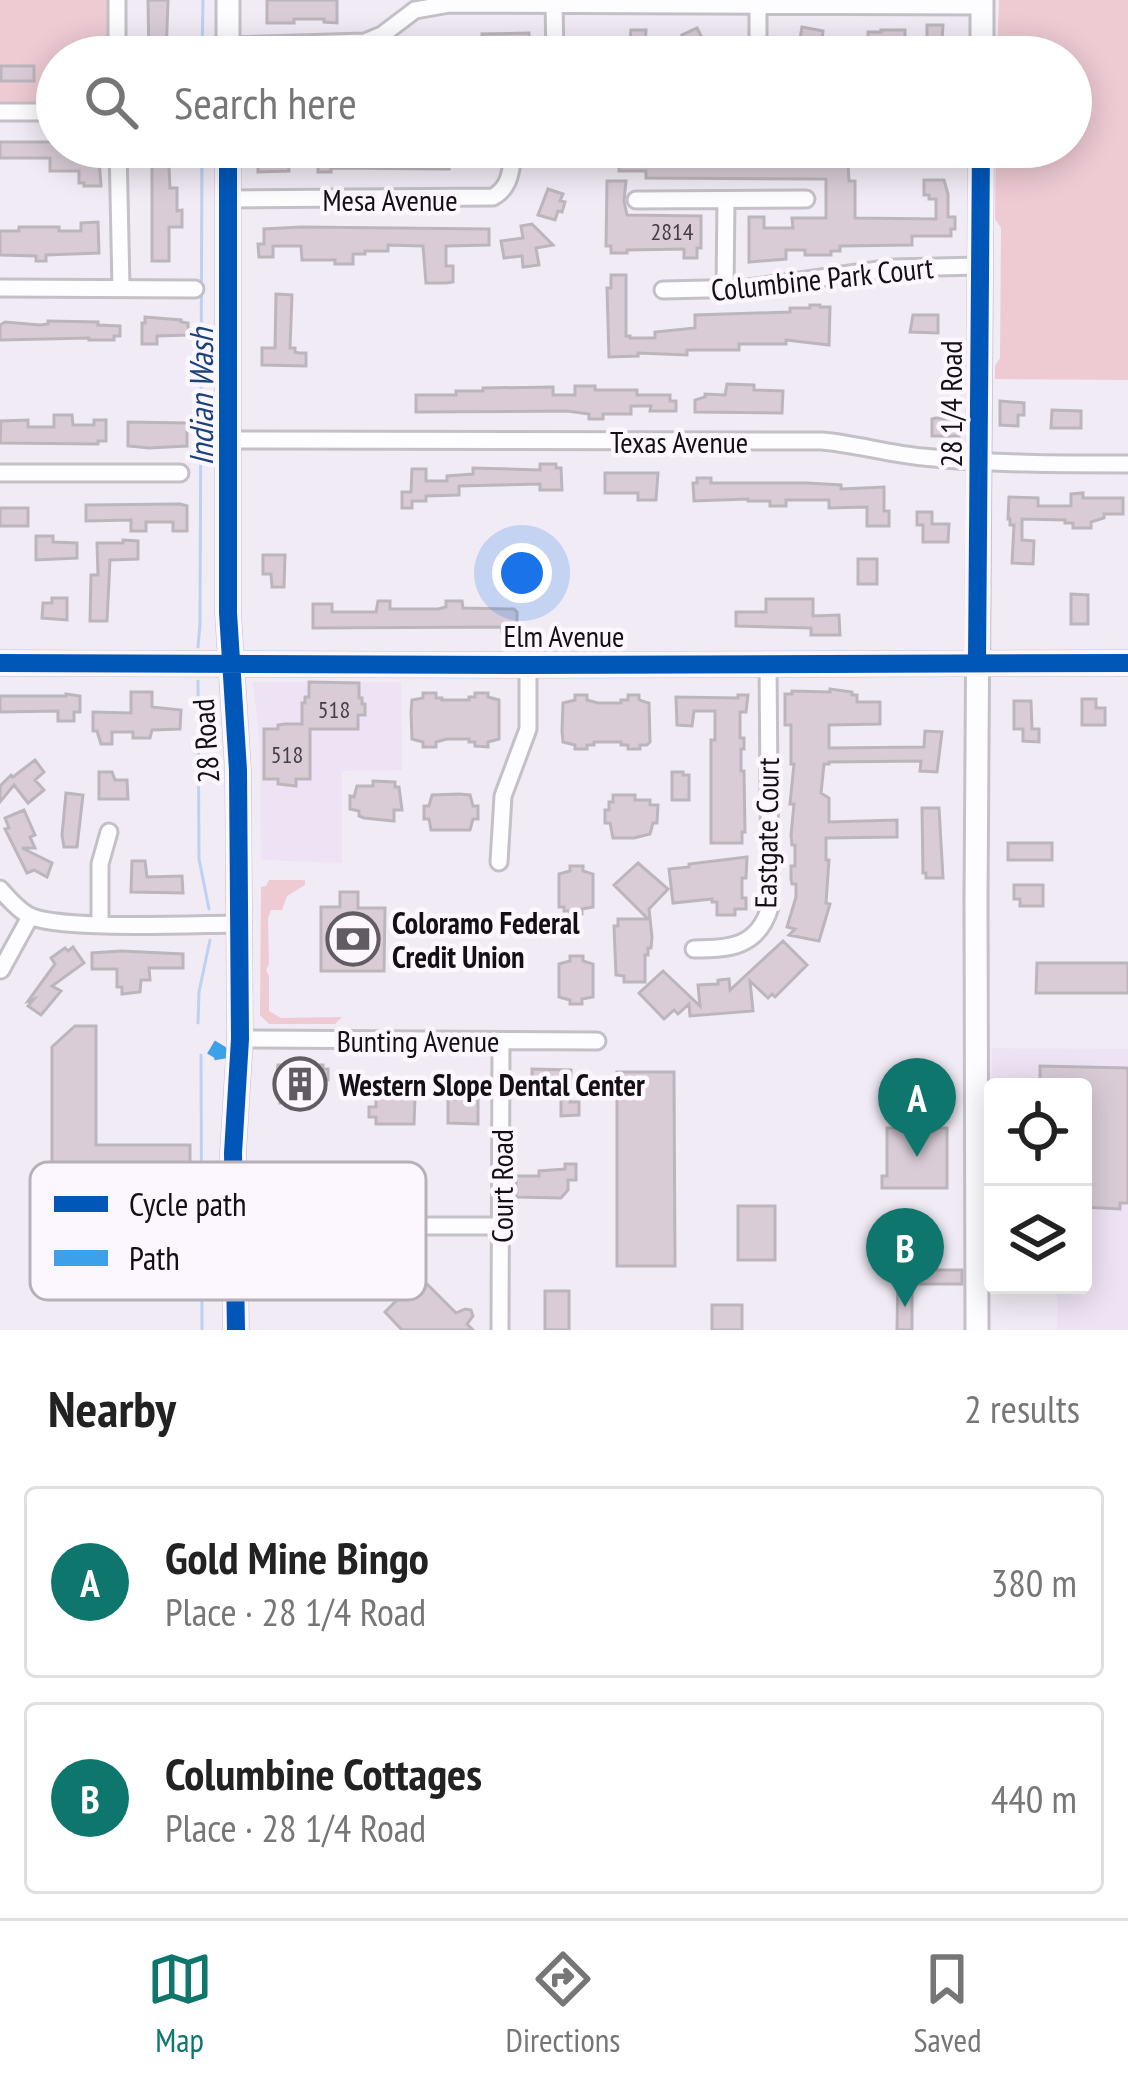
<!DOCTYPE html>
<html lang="en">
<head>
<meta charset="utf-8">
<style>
	:root { --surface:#fff; --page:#f2f2f2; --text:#222; --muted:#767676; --line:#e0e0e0; --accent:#0f766e }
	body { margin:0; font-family:"PT Sans Narrow",sans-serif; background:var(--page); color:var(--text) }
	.controls { position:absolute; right:36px; bottom:36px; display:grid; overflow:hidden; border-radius:12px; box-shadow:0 6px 30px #0003 }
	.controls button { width:108px; height:108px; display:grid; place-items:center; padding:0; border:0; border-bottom:3px solid var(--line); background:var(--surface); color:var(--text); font:60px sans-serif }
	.you { position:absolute; left:522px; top:573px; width:42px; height:42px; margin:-30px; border:9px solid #fff; border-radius:50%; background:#1a73e8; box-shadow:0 0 0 18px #1a73e833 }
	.badge { display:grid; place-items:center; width:78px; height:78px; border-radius:50%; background:var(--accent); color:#fff; font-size:39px; font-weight:700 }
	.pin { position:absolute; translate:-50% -99px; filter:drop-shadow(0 3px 6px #0008) }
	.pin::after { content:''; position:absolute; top:63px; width:42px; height:36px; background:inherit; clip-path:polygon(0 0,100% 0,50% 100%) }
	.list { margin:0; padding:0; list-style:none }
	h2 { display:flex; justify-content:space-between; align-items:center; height:156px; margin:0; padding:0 48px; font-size:51px }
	h2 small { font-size:39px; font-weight:400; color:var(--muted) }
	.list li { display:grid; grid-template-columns:78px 1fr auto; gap:36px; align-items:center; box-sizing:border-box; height:192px; margin:0 24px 24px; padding:0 24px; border:3px solid var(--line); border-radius:12px }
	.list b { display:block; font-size:45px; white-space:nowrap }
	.list p { margin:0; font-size:39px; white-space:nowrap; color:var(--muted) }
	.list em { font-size:39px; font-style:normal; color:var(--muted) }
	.icon { flex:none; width:66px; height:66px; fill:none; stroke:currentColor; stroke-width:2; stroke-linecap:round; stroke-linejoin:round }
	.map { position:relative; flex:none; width:1128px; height:1330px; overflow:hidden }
	.search { position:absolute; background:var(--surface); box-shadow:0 6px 30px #0003; left:36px; right:36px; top:36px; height:132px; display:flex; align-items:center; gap:30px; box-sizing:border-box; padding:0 42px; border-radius:66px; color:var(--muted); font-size:45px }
	.sheet { height:588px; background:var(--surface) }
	nav { display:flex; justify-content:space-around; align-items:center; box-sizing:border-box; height:168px; border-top:3px solid var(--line); background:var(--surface); font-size:33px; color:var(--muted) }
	nav a { display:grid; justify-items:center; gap:6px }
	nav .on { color:var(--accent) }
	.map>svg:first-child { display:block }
	.built { fill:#eee3f5 }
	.green { fill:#eecad3 }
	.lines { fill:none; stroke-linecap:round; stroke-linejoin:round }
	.stream { stroke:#bcd1f4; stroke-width:3 }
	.building { fill:#d9ccd7; stroke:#bcb6bc; stroke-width:3 }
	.street-casing { stroke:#c4c0c7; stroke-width:21 }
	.secondary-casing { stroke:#c4c0c7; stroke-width:27 }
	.street { stroke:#fdfcfe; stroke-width:15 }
	.secondary { stroke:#fdfcfe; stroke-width:21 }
	.quiet { stroke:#3da1ea; stroke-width:15; stroke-dasharray:30 15; stroke-linecap:butt }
	.cycleway-casing { stroke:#fcf7fe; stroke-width:26 }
	.cycleway { stroke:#0057b8; stroke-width:18 }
	.labels { text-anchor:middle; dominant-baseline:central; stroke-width:9; stroke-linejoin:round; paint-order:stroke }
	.number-label { font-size:24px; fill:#443e46 }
	.street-label { font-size:30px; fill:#130f15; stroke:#fcf7fe }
	.poi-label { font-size:30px; font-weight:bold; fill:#130f15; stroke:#fcf7fe; text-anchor:start }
	.water-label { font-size:33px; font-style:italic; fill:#1a4379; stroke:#fcf7fe }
	.key { fill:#fcf7fe; stroke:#b6b1b8; stroke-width:3 }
	.key-label { font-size:33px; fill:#130f15 }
</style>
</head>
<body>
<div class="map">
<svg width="1128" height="1330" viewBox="0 0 1128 1330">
	<rect width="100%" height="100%" fill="#f1ebf5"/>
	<path class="built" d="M253 682H401L402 770 342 771V863L261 860 260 748Z
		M992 1048 1128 1049V1330H1057L1058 1285H1083V1087H993L991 1227Z"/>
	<path class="green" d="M0 0H108V57H57V102L0 103Z
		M999 0H1128V380L995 379V366L1000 358 1001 228 995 219 996 147H1071V57H997Z
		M269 880H305V885L287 896 282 910H271L268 918 269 964 266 970 269 976V1011L281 1018 342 1017 335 1024H269L260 1015 261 887 266 886Z"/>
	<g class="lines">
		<path class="stream" d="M202 57 203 0
			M198 647 200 624 202 147
			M198 681 199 859 209 909
			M198 1023 199 992 210 940
			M201 1055 202 1330"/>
	</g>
	<path class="building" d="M148 0H168L166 57H149Z
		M267 0H337V23L324 22V19H294V23H267Z
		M927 25H943L941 57H927Z
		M802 27 823 31 821 48 815 47 814 57H797Z
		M697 28 701 36 710 57H691L682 35Z
		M631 30H646L645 45H652V57H628Z
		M881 30H905V52H868V32H881Z
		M529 33V49L482 52V34Z
		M1 66H34V81H1Z
		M0 142H57V147H95L96 159H99L101 186H84V183H79V171H50V158H0Z
		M152 147H168L170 188H177V211L182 210V227H169V261H152Z
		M277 147H325V154L449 153V169L331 168V172H318V160H288L289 171 258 172V155H269V148Z
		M619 147H847L849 181H855V218L936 219V199H929V195H924V180H944L948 194V217H955V229H951V236H912V245L840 246V251H831V255H805V250H786V259L749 262V217H764V228H793L792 218H826V179L646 178V171H619Z
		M607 181H626L624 201 627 215 701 216V248H697V258H684V249L627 250V253H611V246H606Z
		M548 189 563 194 560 201 565 202 562 212 558 211 555 220 538 215Z
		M98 222 99 253 46 255V261H36V256L0 255V231H19V227H59V231H81V223Z
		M532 224 553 245 536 248 539 265 523 267 522 256 504 258 501 241 523 238 521 226Z
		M301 227 489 229V245L446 246V266H453V282L446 283H426L423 246 388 245V251H365V254H353V264H335V260H302L301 246H273V257H259L258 244H264V229Z
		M611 275H626V336H630V338H655V332L695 328V315L790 312V308H810V305H820V307H830L829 345 786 340V344H739V350H687V355L638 353V356L609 357 607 288H611Z
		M276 294 292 295 290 348H295V352L299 353H306V366L262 365V348H275Z
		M913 315H938V333L910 332Z
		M145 317 181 320V322L188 323V335L157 336V344H142V323H145Z
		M48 321 98 322V325L120 326V336H114V340H89V338L0 340V325L5 322 40 325 48 324Z
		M727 384 754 385V390L783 391 782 413 695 412V400L705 397V394L725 395Z
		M575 386H595V390H637V395H670V401H676V411H650L651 406H631V414H603V419H589V414L567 411 416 412V395H456V391H483V388L553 387V395H575Z
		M1000 401 1024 403V415H1018V426L1000 425Z
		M1052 410 1081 411V428H1051Z
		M54 415H72L73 425H94V420H106V441H98V444L0 443 1 421 28 420V427H54Z
		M936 418 959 419V436H932V419Z
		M128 422 187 423V446L149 448 128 446Z
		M540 464H556V468H561L562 490H540V484L459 486V495L426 496V501H412V508H402V492H411L412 469H426V481H447V476L473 474V468L540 470Z
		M605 473H658L656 500H638V493H605Z
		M697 478H711V483H807L841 485V489L884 487V511H889V526H867V507L829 508V500H786V506H770V501H748V499L694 501 693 483H697Z
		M1083 493V498H1123V514H1104V518L1091 522V528H1073V523H1065V520L1022 519V540L1034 541 1033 564 1012 563 1014 525H1010V519H1008L1009 497 1038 498V506H1071V494Z
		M180 504 187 506V531H173V522H146V531H131V520L86 521V505Z
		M0 508H28V526H0Z
		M917 512H932V524H949L948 542H923V525H917Z
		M36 536H53V542L77 543V558L36 560Z
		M123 540 138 541V559L110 560 107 621H90L91 575H98L97 543H123Z
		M263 555H285L284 587H272L271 574H263Z
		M858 559H877V584H858Z
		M1071 594 1088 595V624H1071Z
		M52 598H67V620L42 618 43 603H52Z
		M766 599H813V616L839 615 840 635H811V628L736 626V612H766Z
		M378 601H390V609H438L446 607V601H462L463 608 514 609 517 612V632H502V627L313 628V604H332V612H376Z
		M309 682 359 683V698H362V704H365V715H358V729H310V779H296V786L278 784V779H264V729H278V725L285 724H302V703H305V697H309Z
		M830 689 852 692V695H857V702H880V724L829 725V748L924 747 925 731 942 732 937 772 920 771 921 761 829 762V764H824L821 793 829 798V822L897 820V837L826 838V860H829L826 903 830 904 819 941 789 935 795 929 787 927 796 897V884H792L791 878V866H795V845H792L791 835 794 804H790L794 764H791V725H785V694H792V691L830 692Z
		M131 692H152V707L181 710 180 729 152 730 150 738H133V732H112V744H101L97 731H93V712L131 713Z
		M423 693H436V698H442V700H469V697H475V693H488V697L499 700V739L488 742V747L475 746V742H469V739H447L436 742V747H423V742L412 739 411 712 412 700 423 698Z
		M66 694 80 696V712H74V721H58V711L0 712V696H66Z
		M575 695H587V700L598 703H621V700H628V695H639V700L649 703 650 742 647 745H640V749H628V745H621V742H594V745H587V749H575V745L563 742 562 731 563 703 575 700Z
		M738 695H748L746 712H740V738H744V749H741V771H744L745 832H742V843H711V740H715V711H694L692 726 677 725 676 697 738 698Z
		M1082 699H1096V708H1105V725H1082Z
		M1014 701H1031L1032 729H1039V742L1023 741V729H1014Z
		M35 760 44 772 35 780 44 790 28 803 14 785 0 802V786L11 775 13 777Z
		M99 772H112L115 780H127L128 799H99Z
		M672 772H683V775H689V800H672Z
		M373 781 395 782V787H399L402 810H394V821L364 818 359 816V811L350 809V796L354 797 357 786H373Z
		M66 793 83 795 77 847H64L62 835Z
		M459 794 470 795 473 806H478V819H473L470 830H431L429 819H424V806H429L432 795Z
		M613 795H635V800H650V805H658L657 823H653L650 834 634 838H613L610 823H605V810H609V802H613Z
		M922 808H939L943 878H926V873H923Z
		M24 810 35 835 30 837 35 848H22L52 863 47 877 34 870 27 873 5 829 9 828 5 818Z
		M1008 843H1052V860H1008Z
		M747 857 746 878H742V898H746V909H735V915H717V902H712V899L673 903 669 869 689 867V864Z
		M132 861H145L147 877 182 876 183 893 131 892Z
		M638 863 668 889 649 909 652 937 651 948H648V955H645V982H624V976L616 975 614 926H618V919H648L614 885Z
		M570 866H583V871L593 874V907L582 909V914H570V911H564V907H559V874L570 871Z
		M1014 885H1043V906H1020V899H1014Z
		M340 892H358V908H385L384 971H321V907H340Z
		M783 941 807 965 775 997 772 994 768 998 750 981 753 1011 690 1016 689 1004 678 1014 674 1010 664 1019 639 993 663 971 700 1006 698 985 718 984V980L729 979 730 990Z
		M73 947 84 963 52 986 61 991 41 1015 28 1006 34 999 28 1001 55 964 51 958 65 948 68 951Z
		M121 951 183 954V968H149L150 980H141L140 992 122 994V987H117V969H92V953Z
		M570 956H583V961L593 964V997L582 999V1004H570V1000L559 997V964L570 961Z
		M1037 963H1128V993H1036Z
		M75 1026H96V1145H190V1277H104V1180L52 1179V1047Z
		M278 1065H323V1069H328V1080H323V1093L297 1095V1103H280V1095L276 1088Z
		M1040 1066 1128 1068V1203H1120V1209L1083 1207V1087H1040Z
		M532 1069 571 1070 570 1102H579V1115L561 1116V1085L532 1086Z
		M617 1072H674L675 1266H617Z
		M376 1097H415L414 1124H376V1117H369V1107H376Z
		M448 1099H478V1124L448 1123Z
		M887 1128H947V1188H882V1176H887Z
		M565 1164H576V1180H568V1190L561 1198 516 1197V1176H539V1171L565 1169Z
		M738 1206H775V1260H738Z
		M903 1265H922V1270H962V1284H912V1330H897L898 1270H902Z
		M420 1277 456 1313 465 1309 471 1310 473 1316 467 1324 473 1330H402L385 1312Z
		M545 1291H569V1330H545Z
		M712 1305H742V1330H712Z"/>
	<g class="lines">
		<g class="street-casing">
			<path id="street" d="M117 0V57
				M554 4 555 57
				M758 5V51
				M228 46 365 42 382 35 415 10 449 4 982 6
				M0 112H57
				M118 147 121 288
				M228 199 493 197C513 186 510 166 515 147
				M636 200 806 199
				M0 288 195 289
				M663 290 749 288 893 268 980 266
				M725 290 726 200
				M229 440 822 441C856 444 889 454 923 457 991 464 1060 464 1128 464
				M0 473H180
				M499 862 503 796 528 729V665
				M0 889C8 898 17 909 28 915 56 931 199 924 239 924
				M100 923V864L109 832
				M694 949C730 949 758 947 770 907L768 663
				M1 970 30 917
				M240 1039 597 1041
				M233 1226H500
				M500 1330 501 1041"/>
		</g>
		<g class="secondary-casing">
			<path id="secondary" d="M228 57V0
				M982 57V0
				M228 147V613L238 770 240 1039 233 1153 236 1330
				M0 663 528 665 1128 663
				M977 1330 976 899 981 147"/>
		</g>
		<use href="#street" class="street"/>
		<use href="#secondary" class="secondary"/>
		<path class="quiet" d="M211 1047 221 1053 222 1059"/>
		<g class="cycleway-casing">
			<path id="cycleway" d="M228 147V613L238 770 240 1039 233 1153 236 1330
				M977 662 981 147
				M0 663 528 665 1128 663"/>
		</g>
		<use href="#cycleway" class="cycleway"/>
	</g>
	<defs>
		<g id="bank-ring" transform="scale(2.7)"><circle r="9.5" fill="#fcf7fe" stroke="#615c63" stroke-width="1.5"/><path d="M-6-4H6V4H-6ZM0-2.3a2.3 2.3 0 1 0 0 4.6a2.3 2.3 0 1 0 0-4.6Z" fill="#615c63"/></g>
		<g id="building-ring" transform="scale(2.7)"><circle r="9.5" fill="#fcf7fe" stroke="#615c63" stroke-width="1.5"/><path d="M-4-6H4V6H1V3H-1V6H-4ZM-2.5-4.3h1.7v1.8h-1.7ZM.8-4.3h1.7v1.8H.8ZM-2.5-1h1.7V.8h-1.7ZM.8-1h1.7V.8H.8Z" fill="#615c63"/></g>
	</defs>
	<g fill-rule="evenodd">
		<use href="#bank-ring" x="353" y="939"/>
		<use href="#building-ring" x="300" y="1084"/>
	</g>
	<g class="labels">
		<g class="number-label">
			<text x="672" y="231">2814</text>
			<text x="334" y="709">518</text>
			<text x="287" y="754">518</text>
		</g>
		<g class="street-label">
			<text x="390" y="199">Mesa Avenue</text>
			<text transform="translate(822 278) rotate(-6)">Columbine Park Court</text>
			<text transform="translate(950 404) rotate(-90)">28 1/4 Road</text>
			<text x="679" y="441">Texas Avenue</text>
			<text x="564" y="635">Elm Avenue</text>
			<text transform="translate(205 741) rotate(-94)">28 Road</text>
			<text transform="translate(766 833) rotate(-89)">Eastgate Court</text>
			<text x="418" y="1040">Bunting Avenue</text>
			<text transform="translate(501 1186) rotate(-90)">Court Road</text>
		</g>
		<g class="poi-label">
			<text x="392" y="922">Coloramo Federal<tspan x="392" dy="34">Credit Union</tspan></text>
			<text x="339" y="1084">Western Slope Dental Center</text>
		</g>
		<g class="water-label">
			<text transform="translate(200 397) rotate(-90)">Indian Wash</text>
		</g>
	</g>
	<rect x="30" y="1162" width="396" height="138" rx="18" class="key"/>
	<rect x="54" y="1196" width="54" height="16" fill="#0057b8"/>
	<rect x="54" y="1250" width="54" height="16" fill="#3da1ea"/>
	<g class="key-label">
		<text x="129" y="1216">Cycle path</text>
		<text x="129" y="1270">Path</text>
	</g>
</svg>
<div class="controls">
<button><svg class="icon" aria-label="locate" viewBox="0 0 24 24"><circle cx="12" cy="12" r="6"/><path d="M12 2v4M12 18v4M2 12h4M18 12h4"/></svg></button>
<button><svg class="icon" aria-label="layers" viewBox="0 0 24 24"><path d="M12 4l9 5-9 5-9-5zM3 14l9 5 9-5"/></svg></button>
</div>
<div class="you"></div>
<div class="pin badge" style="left:917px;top:1157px">A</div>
<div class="pin badge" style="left:905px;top:1307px">B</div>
<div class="search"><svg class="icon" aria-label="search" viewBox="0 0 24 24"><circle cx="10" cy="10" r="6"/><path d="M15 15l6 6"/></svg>Search here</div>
</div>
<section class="sheet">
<h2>Nearby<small>2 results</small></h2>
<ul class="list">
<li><span class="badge">A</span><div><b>Gold Mine Bingo</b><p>Place · 28 1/4 Road</p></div><em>380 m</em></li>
<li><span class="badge">B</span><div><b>Columbine Cottages</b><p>Place · 28 1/4 Road</p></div><em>440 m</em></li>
</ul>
</section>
<nav>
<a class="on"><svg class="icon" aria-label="map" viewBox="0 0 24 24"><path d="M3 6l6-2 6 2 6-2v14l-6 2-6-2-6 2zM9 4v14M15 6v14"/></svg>Map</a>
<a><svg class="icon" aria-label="directions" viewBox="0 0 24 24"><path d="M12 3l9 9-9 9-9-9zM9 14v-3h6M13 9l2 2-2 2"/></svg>Directions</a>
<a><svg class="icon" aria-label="saved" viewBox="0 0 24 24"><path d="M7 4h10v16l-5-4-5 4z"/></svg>Saved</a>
</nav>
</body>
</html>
